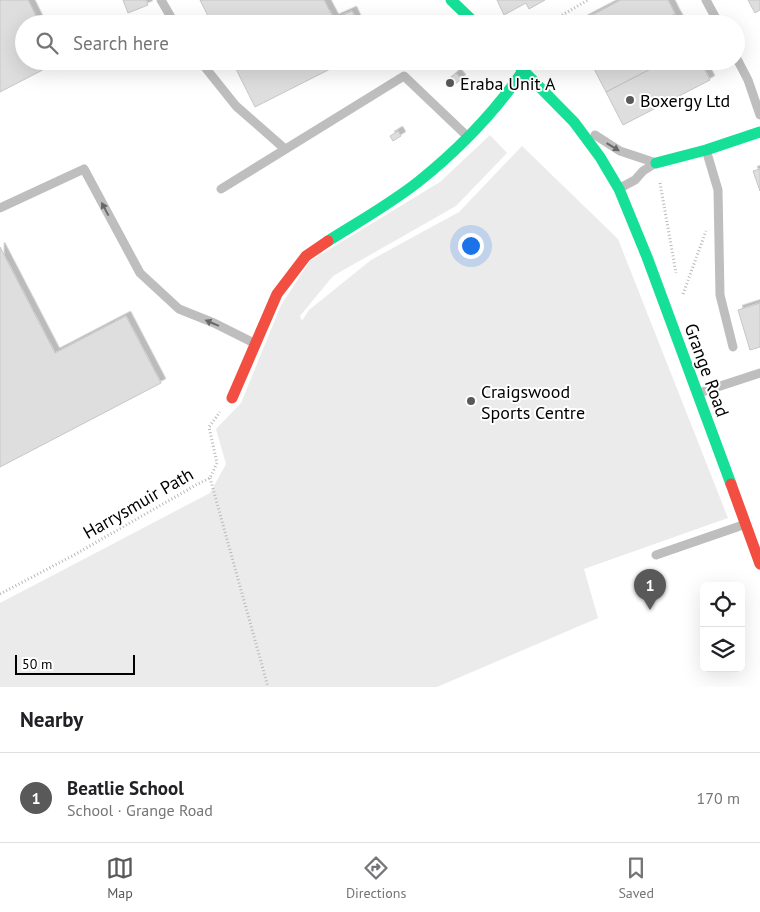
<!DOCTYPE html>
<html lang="en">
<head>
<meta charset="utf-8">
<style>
	:root { --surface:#fff; --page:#f2f2f2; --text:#202124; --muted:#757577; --line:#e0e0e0; --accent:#595959 }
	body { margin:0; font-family:"PT Sans",sans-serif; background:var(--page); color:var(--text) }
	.controls { position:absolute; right:15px; bottom:15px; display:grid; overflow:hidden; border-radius:8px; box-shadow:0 5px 20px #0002 }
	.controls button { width:45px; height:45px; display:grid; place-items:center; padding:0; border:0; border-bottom:1px solid var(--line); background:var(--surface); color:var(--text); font:25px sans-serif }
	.scale { position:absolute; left:15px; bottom:12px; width:120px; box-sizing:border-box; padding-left:5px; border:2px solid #000; border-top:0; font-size:14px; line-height:18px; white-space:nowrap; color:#000; -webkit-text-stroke:4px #fff; paint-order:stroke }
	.you { position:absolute; left:470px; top:245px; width:18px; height:18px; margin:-12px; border:4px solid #fff; border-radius:50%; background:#1a73e8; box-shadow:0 0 0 8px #1a73e833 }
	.badge { display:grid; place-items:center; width:32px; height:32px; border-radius:50%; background:var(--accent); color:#fff; font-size:16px; font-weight:700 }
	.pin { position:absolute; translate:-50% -41px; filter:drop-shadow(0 1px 2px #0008) }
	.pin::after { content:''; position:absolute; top:26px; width:18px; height:15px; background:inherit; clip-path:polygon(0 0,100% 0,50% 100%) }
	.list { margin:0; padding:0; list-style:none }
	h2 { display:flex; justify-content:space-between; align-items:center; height:65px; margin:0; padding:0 20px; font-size:21px }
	h2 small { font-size:16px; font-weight:400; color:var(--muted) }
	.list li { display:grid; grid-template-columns:32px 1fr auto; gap:15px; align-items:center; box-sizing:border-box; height:90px; padding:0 20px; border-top:1px solid var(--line) }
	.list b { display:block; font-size:19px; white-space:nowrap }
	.list p { margin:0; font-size:16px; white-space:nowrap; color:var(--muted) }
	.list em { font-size:16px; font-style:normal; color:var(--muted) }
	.icon { flex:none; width:28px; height:28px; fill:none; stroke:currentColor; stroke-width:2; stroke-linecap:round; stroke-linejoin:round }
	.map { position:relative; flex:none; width:760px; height:687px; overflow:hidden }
	.search { position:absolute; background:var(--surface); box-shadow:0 5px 20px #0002; left:15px; right:15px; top:15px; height:55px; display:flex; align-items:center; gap:12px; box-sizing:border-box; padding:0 18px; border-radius:28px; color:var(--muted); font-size:19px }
	.sheet { height:155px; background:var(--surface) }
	nav { display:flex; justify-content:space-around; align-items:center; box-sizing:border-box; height:70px; border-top:1px solid var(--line); background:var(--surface); font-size:14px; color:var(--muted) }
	nav a { display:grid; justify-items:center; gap:2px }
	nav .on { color:var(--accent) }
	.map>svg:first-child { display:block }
	.green { fill:#ebebeb }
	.building { fill:#dedede; stroke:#c6c6c6; filter:url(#shadow) }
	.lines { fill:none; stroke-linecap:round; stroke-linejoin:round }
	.path { stroke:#b9b9b9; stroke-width:3; stroke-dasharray:1 2.5; stroke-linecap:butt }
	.lane { stroke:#bebebe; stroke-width:9 }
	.fast { stroke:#16e098; stroke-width:11 }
	.jam { stroke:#f24e42; stroke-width:11 }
	.oneway { fill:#686868 }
	.poi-dot { fill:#595959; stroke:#fff; stroke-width:2 }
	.labels { text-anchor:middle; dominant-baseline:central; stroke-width:4; stroke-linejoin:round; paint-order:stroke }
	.poi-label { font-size:18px; fill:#000; stroke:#fff; text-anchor:start }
	.street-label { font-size:18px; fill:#000; stroke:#fff }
</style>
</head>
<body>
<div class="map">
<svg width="760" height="687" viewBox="0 0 760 687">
	<defs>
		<filter id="shadow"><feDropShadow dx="4.5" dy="-4.5" stdDeviation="0" flood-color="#0004"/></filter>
	</defs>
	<rect width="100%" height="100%" fill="#fff"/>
	<path class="green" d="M490 135 507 153 456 206 333 276 300 316 302 321 309 310 371 260 459 212 522 146 618 239 728 518 584 569 598 618 437 687H0V603L210 493 226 464 216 429 241 403 281 305 310 261 440 182Z"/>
	<path class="building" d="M0 0H28L40 24H24V61H60L0 92Z
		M123 0H146L148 5 128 13Z
		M200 0H324L334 19 352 11 358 24H212Z
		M497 0H545L529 9 526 3 504 15Z
		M621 0H668L675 14 656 24H575Z
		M748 0H760V10L755 13Z
		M675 14 681 24H656Z
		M232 61H346L255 107Z
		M590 61H666L606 92Z
		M666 61H700L710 80 623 125 606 92Z
		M456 73 461 79 455 84 451 78Z
		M451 78 455 84 450 89 445 83Z
		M398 131 401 136 393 141 390 136Z
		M760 169V191L753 171Z
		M0 247 55 353 126 316 161 383 0 467Z
		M760 303V347L750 350 738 310Z"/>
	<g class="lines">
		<path class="path" d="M563 15 566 24
			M547 24 588 0
			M660 183 676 273
			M683 294 706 231
			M210 478 268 687
			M0 594 74 555 196 485 210 478 217 463 209 427 220 412"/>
		<path class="lane" d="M161 0 175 24
			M706 0 719 24
			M736 57 748 80 760 115
			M200 61 236 106 285 149
			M595 135 620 151 653 162
			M707 153 718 190 720 295 733 347
			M620 188 635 180 643 171 654 164
			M221 189 404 76 467 136
			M0 208 84 169 140 273 179 309 214 323 254 343
			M699 393 760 373
			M656 555 743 525"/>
		<path class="fast" d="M451 0 476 24
			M514 61 574 122 600 157 619 189 647 257 731 484
			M656 163 706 150 760 132
			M328 241C358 222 390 204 418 182 458 150 494 113 523 71"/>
		<path class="jam" d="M232 398 277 294 306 256 328 241
			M731 484 760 564"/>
	</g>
	<defs><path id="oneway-solid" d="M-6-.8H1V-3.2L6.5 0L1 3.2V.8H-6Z" transform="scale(1.25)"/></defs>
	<g class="oneway">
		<use href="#oneway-solid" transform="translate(613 147) rotate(31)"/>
		<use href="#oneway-solid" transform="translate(105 209) rotate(-118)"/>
		<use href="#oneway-solid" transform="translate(212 323) rotate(-157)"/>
	</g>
	<g class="poi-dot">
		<circle cx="450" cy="83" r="5"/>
		<circle cx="630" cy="100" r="5"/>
		<circle cx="471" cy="401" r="5"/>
	</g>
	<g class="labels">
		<g class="poi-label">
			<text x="460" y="83">Eraba Unit A</text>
			<text x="640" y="100">Boxergy Ltd</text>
			<text x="481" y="391">Craigswood<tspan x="481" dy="21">Sports Centre</tspan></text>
		</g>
		<g class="street-label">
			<text transform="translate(707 370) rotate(70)">Grange Road</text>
			<text transform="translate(138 503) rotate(-30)">Harrysmuir Path</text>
		</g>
	</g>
</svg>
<div class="controls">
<button><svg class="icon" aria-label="locate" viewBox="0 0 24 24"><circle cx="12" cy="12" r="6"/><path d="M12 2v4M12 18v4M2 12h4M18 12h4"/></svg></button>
<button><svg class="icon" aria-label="layers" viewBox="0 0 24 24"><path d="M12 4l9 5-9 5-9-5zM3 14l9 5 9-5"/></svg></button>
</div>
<div class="scale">50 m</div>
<div class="you"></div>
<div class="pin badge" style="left:650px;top:610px">1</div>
<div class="search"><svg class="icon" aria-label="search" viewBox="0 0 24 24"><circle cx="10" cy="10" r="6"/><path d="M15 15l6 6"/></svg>Search here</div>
</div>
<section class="sheet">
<h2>Nearby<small></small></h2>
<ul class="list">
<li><span class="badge">1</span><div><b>Beatlie School</b><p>School · Grange Road</p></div><em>170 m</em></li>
</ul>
</section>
<nav>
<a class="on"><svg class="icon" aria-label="map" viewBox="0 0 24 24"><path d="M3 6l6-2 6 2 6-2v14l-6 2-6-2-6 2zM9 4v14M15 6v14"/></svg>Map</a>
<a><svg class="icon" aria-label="directions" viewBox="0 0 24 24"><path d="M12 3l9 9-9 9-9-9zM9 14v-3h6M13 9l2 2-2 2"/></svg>Directions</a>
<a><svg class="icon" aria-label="saved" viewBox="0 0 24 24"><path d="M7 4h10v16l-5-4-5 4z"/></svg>Saved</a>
</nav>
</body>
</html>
